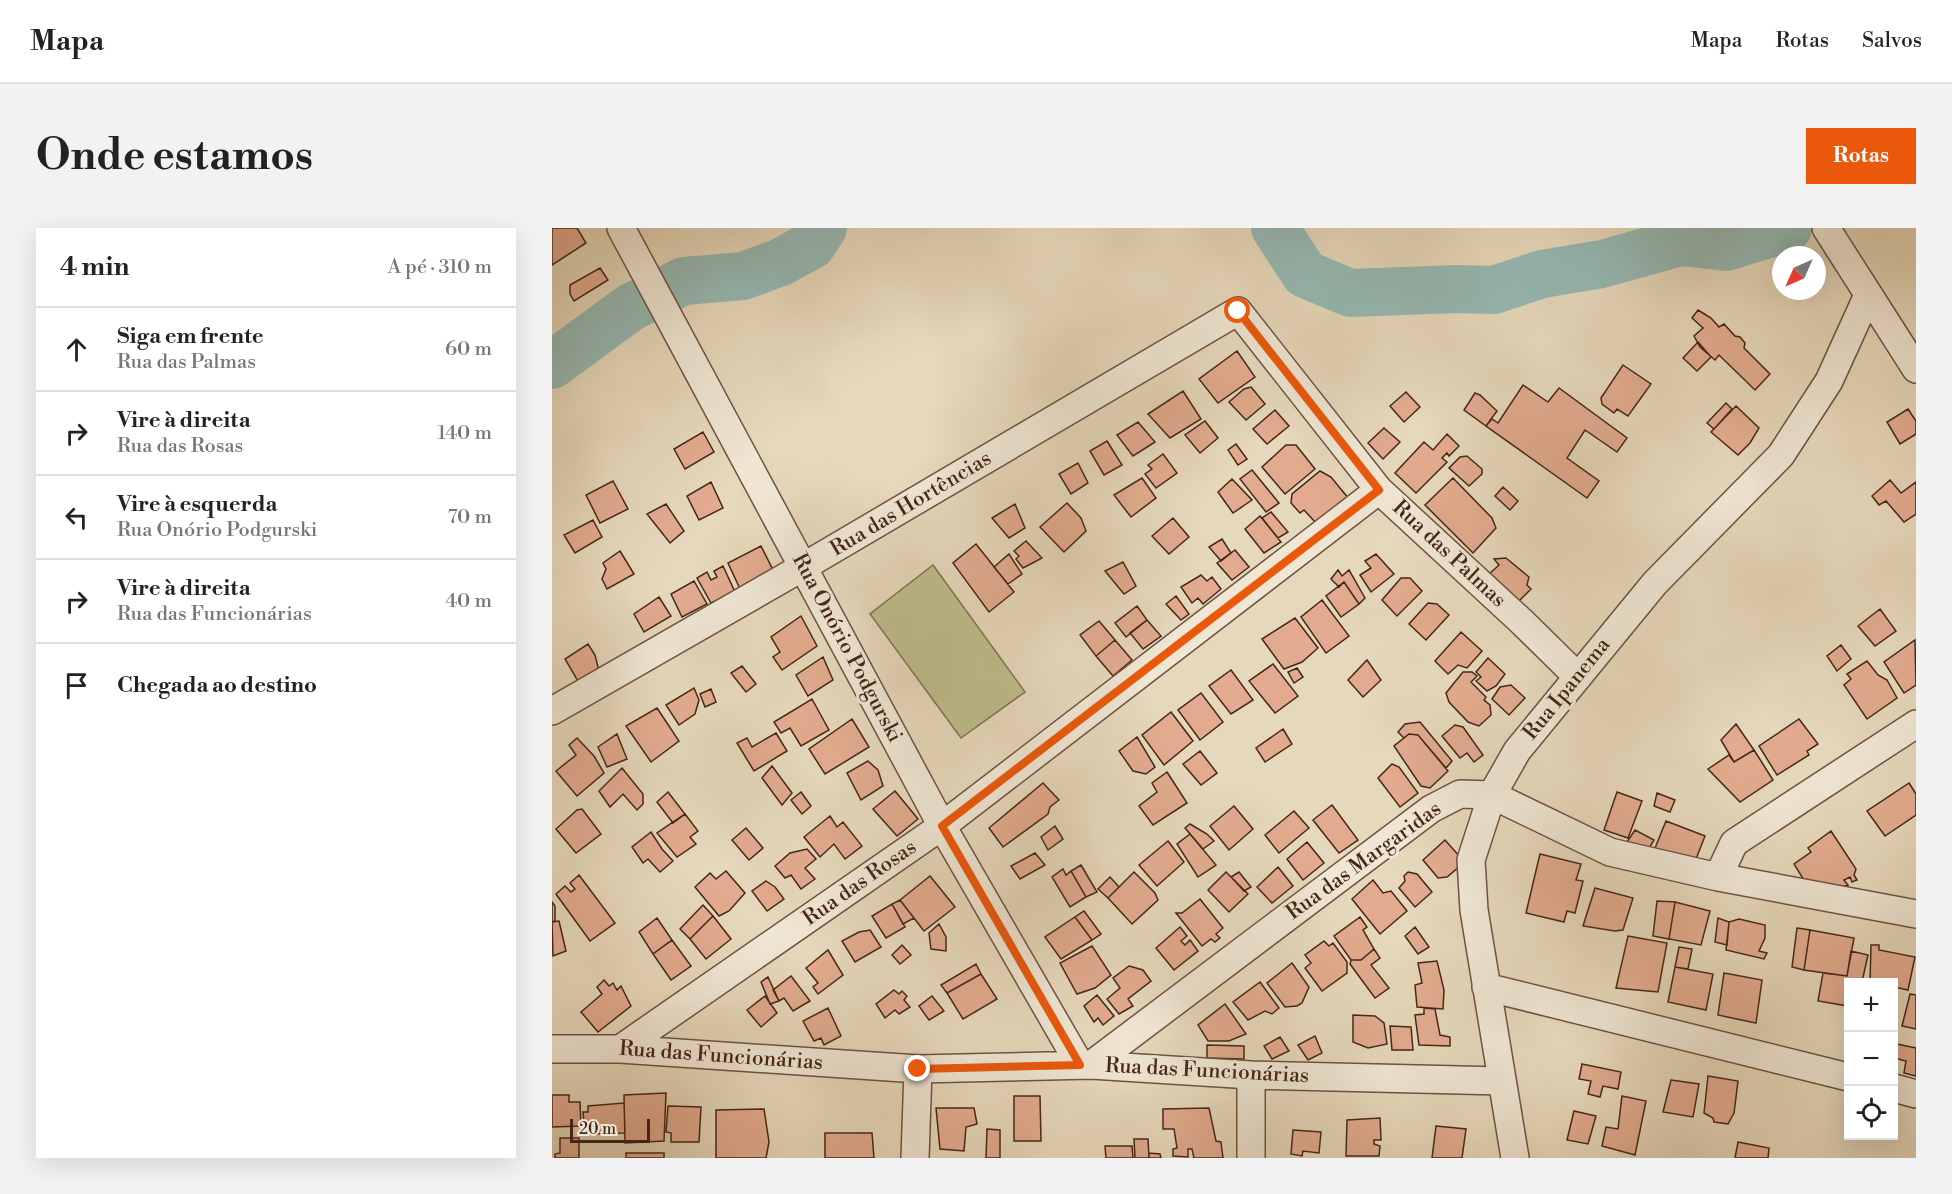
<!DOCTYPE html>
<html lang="pt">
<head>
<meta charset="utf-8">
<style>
	:root { --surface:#fff; --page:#f2f2f2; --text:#222; --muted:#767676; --line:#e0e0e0; --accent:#ea580c }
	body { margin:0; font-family:"Libre Bodoni",serif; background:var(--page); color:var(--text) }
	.controls { position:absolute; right:18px; bottom:18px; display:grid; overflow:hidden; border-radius:0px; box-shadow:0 6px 24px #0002 }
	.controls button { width:54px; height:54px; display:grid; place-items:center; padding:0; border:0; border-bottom:2px solid var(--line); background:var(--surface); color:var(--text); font:30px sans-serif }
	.compass { position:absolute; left:1220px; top:18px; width:54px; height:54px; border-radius:50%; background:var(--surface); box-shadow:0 6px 24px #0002; rotate:225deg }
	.scale { position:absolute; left:18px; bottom:15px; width:80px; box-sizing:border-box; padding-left:6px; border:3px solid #462619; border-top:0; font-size:16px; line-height:21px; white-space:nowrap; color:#462619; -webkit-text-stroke:4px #efe6d3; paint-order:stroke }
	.stop { position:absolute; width:18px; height:18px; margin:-14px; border:4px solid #ea580c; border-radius:50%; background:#fff }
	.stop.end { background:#ea580c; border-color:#fff; box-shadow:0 2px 6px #0008 }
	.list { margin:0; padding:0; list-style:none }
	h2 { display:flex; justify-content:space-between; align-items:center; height:78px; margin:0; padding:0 24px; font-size:26px }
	h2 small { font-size:20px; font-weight:400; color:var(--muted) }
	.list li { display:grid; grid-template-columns:39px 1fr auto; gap:18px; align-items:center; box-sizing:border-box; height:84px; padding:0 24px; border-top:2px solid var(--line) }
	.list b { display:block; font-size:22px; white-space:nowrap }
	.list p { margin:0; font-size:20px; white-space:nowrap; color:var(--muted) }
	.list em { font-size:20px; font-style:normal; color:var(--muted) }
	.icon { flex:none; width:33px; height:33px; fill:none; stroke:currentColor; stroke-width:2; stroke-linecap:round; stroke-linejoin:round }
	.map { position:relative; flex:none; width:1364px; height:930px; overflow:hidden; border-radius:0px }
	header { display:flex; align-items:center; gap:36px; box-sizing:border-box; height:84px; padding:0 30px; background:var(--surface); border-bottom:2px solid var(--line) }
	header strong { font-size:28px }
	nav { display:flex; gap:33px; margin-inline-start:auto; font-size:21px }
	.intro { display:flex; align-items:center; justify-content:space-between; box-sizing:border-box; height:144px; padding:0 36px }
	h1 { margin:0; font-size:42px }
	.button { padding:15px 27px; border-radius:0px; background:var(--accent); color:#fff; font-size:21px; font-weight:700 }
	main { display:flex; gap:36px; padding:0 36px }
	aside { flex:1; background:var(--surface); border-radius:0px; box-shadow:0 6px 24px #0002 }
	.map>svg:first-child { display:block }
	.green { fill:#bdbc8b; stroke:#827152; stroke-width:1.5 }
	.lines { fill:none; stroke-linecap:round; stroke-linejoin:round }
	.river { stroke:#96b9b3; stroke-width:48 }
	.building { fill:#e2ab8f; stroke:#462619; stroke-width:1.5 }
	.minor-casing { stroke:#6e5242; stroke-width:30 }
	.minor { stroke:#efe6d3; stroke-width:27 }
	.route { stroke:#ea580c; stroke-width:8 }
	.labels { text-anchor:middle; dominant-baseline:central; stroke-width:6; stroke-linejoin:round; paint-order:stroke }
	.street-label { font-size:21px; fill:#462619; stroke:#efe6d3 }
</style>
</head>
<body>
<header>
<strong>Mapa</strong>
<nav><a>Mapa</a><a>Rotas</a><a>Salvos</a></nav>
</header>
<div class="intro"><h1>Onde estamos</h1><a class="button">Rotas</a></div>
<main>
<aside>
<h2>4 min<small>A pé · 310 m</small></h2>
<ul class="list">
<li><svg class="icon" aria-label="ahead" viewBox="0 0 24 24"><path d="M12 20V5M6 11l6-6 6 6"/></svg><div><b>Siga em frente</b><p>Rua das Palmas</p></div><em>60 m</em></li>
<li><svg class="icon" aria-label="right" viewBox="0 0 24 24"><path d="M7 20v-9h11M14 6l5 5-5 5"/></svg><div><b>Vire à direita</b><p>Rua das Rosas</p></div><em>140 m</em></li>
<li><svg class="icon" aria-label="left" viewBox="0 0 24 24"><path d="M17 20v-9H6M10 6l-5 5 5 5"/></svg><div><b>Vire à esquerda</b><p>Rua Onório Podgurski</p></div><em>70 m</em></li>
<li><svg class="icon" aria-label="right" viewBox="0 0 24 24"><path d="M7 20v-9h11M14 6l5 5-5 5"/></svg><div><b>Vire à direita</b><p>Rua das Funcionárias</p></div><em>40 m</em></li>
<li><svg class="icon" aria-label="arrive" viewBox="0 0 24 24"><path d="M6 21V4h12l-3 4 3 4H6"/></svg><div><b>Chegada ao destino</b></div></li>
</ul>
</aside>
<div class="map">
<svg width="1364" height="930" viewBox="0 0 1364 930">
	<rect width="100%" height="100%" fill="#e6d8bb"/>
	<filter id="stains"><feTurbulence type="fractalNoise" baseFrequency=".00333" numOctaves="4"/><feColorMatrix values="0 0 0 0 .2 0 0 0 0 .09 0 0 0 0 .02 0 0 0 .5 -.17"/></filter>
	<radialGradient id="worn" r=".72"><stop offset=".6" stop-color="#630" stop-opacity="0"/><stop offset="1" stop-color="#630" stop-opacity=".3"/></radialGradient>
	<path class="green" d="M381 337 473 464 409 510 318 386Z"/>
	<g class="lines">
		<path class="river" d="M723 0 753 46 798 65 905 61 942 62 990 46 1050 36 1129 14 1174 19 1236 0
			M0 137 79 79 132 53 191 48 229 34 260 17 271 0"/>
	</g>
	<path class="building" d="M0 0H25L34 15 0 37Z
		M48 40 56 52 22 73 18 66V57Z
		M1146 82 1159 90 1167 99 1172 96 1183 108 1188 109 1193 115 1192 120 1218 146 1203 162 1167 127 1163 132 1148 119 1142 108 1151 100 1140 90Z
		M1146 114 1159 129 1145 143 1131 130Z
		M685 123 703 149 666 175 647 151Z
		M1071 137 1099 156 1076 188 1065 181 1062 185 1050 176 1049 170Z
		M971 157 996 174 1007 160 1075 210 1065 224 1033 202 1015 230 1047 253 1035 270 934 198 940 191 946 195Z
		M699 159 713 176 694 192 677 174 692 161Z
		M631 163 649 191 618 210 596 186Z
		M854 164 868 179 852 194 838 178Z
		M923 165 928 167 945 183 934 198 912 182Z
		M1174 175 1180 181 1162 201 1155 195Z
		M1184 178 1207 200 1198 215 1186 227 1159 204Z
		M1356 181 1364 193V206L1348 216 1335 194Z
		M723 182 737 198 715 216 701 201Z
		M653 193 666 210 648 225 633 207Z
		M586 194 603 214 581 228 565 207Z
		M832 200 848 214 831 231 816 215Z
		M151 204 162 224 133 241 122 221Z
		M895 206 907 218 897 228 895 225 890 230 895 234 864 265 843 245 872 214 881 222Z
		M555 213 570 237 552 247 538 223Z
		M684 216 695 231 686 237 676 222Z
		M734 217H744L763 241 733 266 710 239Z
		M611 226 625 245 604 260 593 246 600 241 596 237Z
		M915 228 930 241V246L917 258 897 240 908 229Z
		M526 235 536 255 519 266 507 246Z
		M700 242 727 275 714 284 688 251Z
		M768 243 779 249 797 271 765 296 752 282 748 285 739 275 740 266Z
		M590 250 604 270 579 289 562 267Z
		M901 250 940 290 944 300 921 325 873 277Z
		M680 251 700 272 681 285 666 264Z
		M1338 252 1349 265 1364 254V286L1352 294 1334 273 1327 277 1320 268Z
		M61 253 76 281 48 295 34 267Z
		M159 254 171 280 147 292 135 268Z
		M951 259 966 273 958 282 943 268Z
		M515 275 529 290 534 303 512 324 488 299Z
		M114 276 132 303 118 315 95 286Z
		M463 276 473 300 457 310 440 290Z
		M719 284 736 304 726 310 710 290Z
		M708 288 729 314 712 325 693 301Z
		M621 290 637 309 617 326 600 308Z
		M41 292 50 309 23 325 12 307Z
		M670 311 679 325 669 333 657 319Z
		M474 313 490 330 471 340 464 331 467 328 462 323Z
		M424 316 462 364 437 384 401 335Z
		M209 318 223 346 189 363 176 335Z
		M683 322 697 339 680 352 665 335Z
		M68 323 82 346 55 361 50 351 54 341 51 335Z
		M457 326 470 346 456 356 442 339Z
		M824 326 842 346 819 364 808 347 819 340 813 333Z
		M954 330 977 349 975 357 979 361 967 373 936 347 947 337 942 331Z
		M571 334 584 358 572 366 553 343Z
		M171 338 183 364 159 375 145 350 155 344 159 352 165 349 162 343Z
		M786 342 790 348 797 342 813 370 807 376 792 354 787 359 779 351Z
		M649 347 655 353 660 349 669 361 651 376 646 370 640 375 629 359Z
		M849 350H858L870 363 845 388 830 372Z
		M142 353 155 376 130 389 119 366Z
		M792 354 807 376 789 389 774 368Z
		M624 368 637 386 629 392 614 376Z
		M107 369 119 388 92 404 82 386Z
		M770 372 797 408 774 425 749 389Z
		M876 375 885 376 897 387 874 412 857 396Z
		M585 378 595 392 574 409 563 395Z
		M1328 381 1344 403 1323 418 1306 398Z
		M249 388 265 418 230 442 221 429 228 424 219 409Z
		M743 390 766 420 750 434 732 441 710 411Z
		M595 392 609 408 591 421 578 405Z
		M547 393 563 412 544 428 528 407Z
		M909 404 930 423 915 440 906 437 896 446 883 433Z
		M563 412 580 432 561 448 544 428Z
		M1363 412 1364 457 1352 465 1332 434Z
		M36 416 43 427 47 443 27 455 13 431Z
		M1289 417 1299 431 1285 443 1275 428Z
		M271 429 281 452 256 468 244 447Z
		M936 430 953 446 944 458 935 463 924 453 929 449 924 444Z
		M815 432 829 452 811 469 796 452Z
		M1315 433 1326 447 1335 452 1345 470 1315 491 1292 457 1299 451 1295 446Z
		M721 436 746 468 723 485 697 453Z
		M190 438 204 456 194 464 179 445Z
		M745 440 751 449 742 455 736 444Z
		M679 442 701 472 679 486 657 458Z
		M911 444H920L925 448 919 454 934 469 932 472 938 477 939 487 927 498 916 494 897 474 894 465Z
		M959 457 973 470 957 487 940 471 948 459Z
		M142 460 147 472 143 486 127 497 114 477Z
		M159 461 164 474 153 479 148 466Z
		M649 465 671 494 648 512 626 482Z
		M260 471 277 502 249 518 238 500 229 505 222 494Z
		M105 480 127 513 99 534 74 498Z
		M619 484 641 513 612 537 590 507Z
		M300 491 317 519 273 546 257 521Z
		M1247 491 1266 516 1255 523 1257 527 1225 547 1207 518Z
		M868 494 900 533 894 540 866 507 857 506 852 510 846 504 853 496Z
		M1184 496 1202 522 1182 534 1169 512Z
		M903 497 911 499 931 527 922 534 915 525 908 530 890 508Z
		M731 501 740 516 713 534 704 520Z
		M224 505 235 523 202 543 185 515 195 510 200 519Z
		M65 506 75 531 55 539 46 519Z
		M857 506 866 507 896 543 878 560 869 558 842 518Z
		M585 509 603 539 594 546 581 543 567 523Z
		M25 510 42 528 52 545 25 568 4 543 24 527 17 517Z
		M1202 522 1221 552 1188 574 1156 541 1177 527 1182 534Z
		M648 523 665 545 649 557 631 536Z
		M316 533 326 542 331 558 309 572 295 545Z
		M840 536 847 539 866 565 848 579 826 550Z
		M220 538 240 565 230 577 210 550Z
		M70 540 91 566V576L85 582 71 566 58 579 47 563Z
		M615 544 635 575 601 597 587 578 605 564 600 555Z
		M491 555 507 572 498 579 496 586 451 619 437 600Z
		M1357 555 1364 566V587L1333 608 1315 583Z
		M343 563 366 591 345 608 321 581Z
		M116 564 133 586 121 595 105 574Z
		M249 564 259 578 250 586 239 572Z
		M1065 564 1090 573 1076 610 1052 602Z
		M1105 565 1123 572 1118 584 1102 578Z
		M780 577 806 612 787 625 761 592Z
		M682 578 701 601 677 622 658 598Z
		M30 581 49 606 24 625 4 601 25 582Z
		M742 583 757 600 727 625 713 607Z
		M133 586 146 603 138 609 144 616 125 629 105 605Z
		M278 588 285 599 291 594 310 618 293 631 282 616 268 629 252 609Z
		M1114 593 1153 608 1142 636 1103 620Z
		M638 596 655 606 662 613 651 621 633 600Z
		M503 598 511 611 496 622 489 609Z
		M194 600 211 620 197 632 180 612Z
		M1083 602 1102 612 1093 627 1071 620Z
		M1279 603 1304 641 1302 647 1305 652 1300 654 1298 649 1292 652 1296 657 1279 662H1258L1242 636 1259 624 1256 620Z
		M99 604 110 621 121 633 108 644 96 631 91 635 80 619Z
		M638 606 664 637 646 649 625 616Z
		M893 612 909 630 908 638 895 649 886 650 871 632Z
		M616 613 632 634 605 658 587 637Z
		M755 614 772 635 751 652 735 631Z
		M255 621 264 631 253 640 263 651 249 661 239 647 233 650 223 638 238 625Z
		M483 625 493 637 468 651 459 638Z
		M988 626 1029 636 1024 652 1031 653 1023 685 1015 683 1012 694 974 685Z
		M529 637 545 664 534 669 519 643Z
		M726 639 741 658 720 675 705 659Z
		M511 641 514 647 519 643 534 669 518 679 500 649Z
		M174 643 193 665 177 683 167 688 143 659 158 645 164 651Z
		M582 644 603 665 606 672 580 696 556 670Z
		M674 644 696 666 677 684 656 662Z
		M687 644 699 659 692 663 679 649Z
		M856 644 865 646 880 664 863 679 847 660 853 653 852 648Z
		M27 647 63 695 38 713 4 666 13 658 19 664 23 661 18 655Z
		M378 648 403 679 372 703 348 672Z
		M558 649 567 659 556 670 546 661Z
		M821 652 831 665 839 663 855 683 828 706 800 671Z
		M214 653 223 659 232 671 215 683 200 663Z
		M1043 660 1081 670 1071 702 1063 703 1031 698Z
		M648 671 671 700 664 706 668 710 663 714 659 711 650 718 624 685H630Z
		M348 672 362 690 351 696 340 676Z
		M1105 673 1123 674 1117 711 1101 708Z
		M0 674 3 678V693L0 694Z
		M1123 674 1158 683 1149 717 1117 711Z
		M340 676 353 699 334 710 320 688Z
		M151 677 161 688 138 711 128 701Z
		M532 683 549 706 540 712 523 689Z
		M161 688 179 711 154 731 138 711Z
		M523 689 540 712 509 731 493 709Z
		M808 689 815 699 811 702 822 721 809 732H799L782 708Z
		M105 690 120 712 101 726 87 704Z
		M1166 690 1177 694 1175 717 1163 714Z
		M1187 691 1213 697V710L1207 723 1215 725 1212 731 1174 722 1177 694Z
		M7 693 14 723 1 728 0 694Z
		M387 696 394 709V723L379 721 377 705Z
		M628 699 635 708 629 713 633 717 638 712 646 723 622 742 604 720Z
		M863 699 877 719 866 726 853 708Z
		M1245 700 1258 702 1252 742 1240 739Z
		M318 702 329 719 303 734 290 713 307 704Z
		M1258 702 1302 710 1295 748 1252 742Z
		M1076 708 1115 715 1106 764 1064 760Z
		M120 712 139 738 119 752 101 726Z
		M772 713 777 718 781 715 795 734V745L770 763 753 740 759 735 753 727Z
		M350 717 359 727 348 736 340 727Z
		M1319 717H1327V722L1363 729 1356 762 1342 759V754H1318Z
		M540 718 559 747 543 760 525 766 508 735Z
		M1127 719 1140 721 1136 741 1123 739Z
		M822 721 828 730 819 737 837 760 823 770 798 736 799 732H809Z
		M276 722 291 747 266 766 261 759 266 755 254 740Z
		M1299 723 1316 727 1310 754H1296V778L1266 773 1271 745 1295 748Z
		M885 733 892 762 891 781 865 779 863 757 870 755 866 735Z
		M740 735 757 759 750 775 745 778 733 779 715 755Z
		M424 736 429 746 395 765 389 757Z
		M577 738 591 742 599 753 576 771 581 778 567 786 555 771 568 760 561 750Z
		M1123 739 1161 746 1154 782 1116 774Z
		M1172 745 1210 752 1204 795 1166 787Z
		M429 746 445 771 411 791 395 765Z
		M239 748 258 773 241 783 232 770 227 773 221 762Z
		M216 749 227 773 218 776 209 754Z
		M52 752 57 758 61 755 65 762 69 758 79 778 46 804 29 784 50 766 45 759Z
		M708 754 727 780 720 786 713 783 696 792 681 774Z
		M342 762 347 766 350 763 355 768 352 772 358 779 347 786 343 782 333 790 324 776Z
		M1358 766 1364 767V801L1350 798Z
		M545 767 562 788 551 797 546 790 542 794 532 778Z
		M213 768 225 785 209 799 195 782Z
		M380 768 392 783 377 792 367 778Z
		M673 776 694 806 677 813H656L646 797Z
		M276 780 289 808 272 817 269 810 262 813 251 793Z
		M872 780 883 781 888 807 898 809V818L867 817 863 787 872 786Z
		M801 787 823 788 832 795 835 816 816 820 801 814Z
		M838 798 859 799 861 822H840Z
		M763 808 770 825 756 832 746 817Z
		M728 809 737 823 720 831 712 818Z
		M1345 816 1364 820V848L1352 845 1354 833 1342 830Z
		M655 817 692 818V831L655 830Z
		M1030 836 1069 844 1066 861 1051 858 1048 869 1036 866 1039 853 1027 851Z
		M1156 848 1186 853 1182 885 1176 896 1162 894 1161 890 1152 885Z
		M1119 852 1147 856 1141 889 1111 884Z
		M114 865 112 913 73 915 72 867Z
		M0 867H17V874H28L29 898 0 899Z
		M462 868H488L489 913H462Z
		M1070 868 1094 873 1083 927 1050 918 1054 899 1066 901Z
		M72 875 73 905 33 906 31 884H36V878Z
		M116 878 149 879 147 914H119V905L114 904Z
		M384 880H422L425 896 414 899 412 923 388 921Z
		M657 880 664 913 669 914 671 930H642L640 921H636V929L621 928V921L625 920 622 901H611V881Z
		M212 881 217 914 214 930H164V882Z
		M1022 883 1044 888 1036 916 1015 912Z
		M828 890 829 912H822V916L828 918 827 928H794L795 892Z
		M884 898 914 901 910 930H880Z
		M435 901 448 902V930H434Z
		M741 902 769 904 767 925 751 923 750 928 739 926Z
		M273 905H320L322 930H273Z
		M8 910H27V930H3V926L8 925Z
		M582 911H596L597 930H583Z
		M1186 914 1217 920 1216 930H1183Z
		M553 918H580L581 930H554Z
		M74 925H112V930H74Z
		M597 925 608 926 609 930H597Z"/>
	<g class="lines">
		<g class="minor-casing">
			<path id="minor" d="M69 0 390 598 528 837
				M1274 0 1364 141
				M0 483 251 339 686 83 827 262 968 392 1026 449
				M1166 649 1182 615 1364 496
				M934 759 1296 849
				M0 821H68L366 841 539 837 699 847 950 853
				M68 821 390 598 827 262
				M539 837 879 581 908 566 940 567 1058 624 1166 649 1364 686
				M699 847V930
				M1342 860 1364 866
				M363 930 366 841
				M963 930 922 682 919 632 940 567 965 523 1103 355 1229 227 1277 153 1316 67"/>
		</g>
		<use href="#minor" class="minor"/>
	</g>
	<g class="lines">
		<path class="route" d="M366 841 528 837 390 598 827 262 686 83"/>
	</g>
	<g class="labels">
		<g class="street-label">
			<text transform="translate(359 276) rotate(-31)">Rua das Hortências</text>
			<text transform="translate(897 326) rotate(43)">Rua das Palmas</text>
			<text transform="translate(295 420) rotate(62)">Rua Onório Podgurski</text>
			<text transform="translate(1015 461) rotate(-51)">Rua Ipanema</text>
			<text transform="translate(812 633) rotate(-36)">Rua das Margaridas</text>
			<text transform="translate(308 655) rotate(-35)">Rua das Rosas</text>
			<text transform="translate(169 828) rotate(4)">Rua das Funcionárias</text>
			<text transform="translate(655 843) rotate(3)">Rua das Funcionárias</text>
		</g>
	</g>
	<rect width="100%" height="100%" filter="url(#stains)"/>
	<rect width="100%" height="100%" fill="url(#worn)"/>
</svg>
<div class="controls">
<button>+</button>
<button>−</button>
<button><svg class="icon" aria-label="locate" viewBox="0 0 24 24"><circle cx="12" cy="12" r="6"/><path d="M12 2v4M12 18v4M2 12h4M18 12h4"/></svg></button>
</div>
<svg class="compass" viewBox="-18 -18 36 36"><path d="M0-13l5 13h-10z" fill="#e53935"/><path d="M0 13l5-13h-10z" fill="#767676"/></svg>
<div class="scale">20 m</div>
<div class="stop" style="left:686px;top:83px"></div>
<div class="stop end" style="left:366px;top:841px"></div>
</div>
</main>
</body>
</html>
